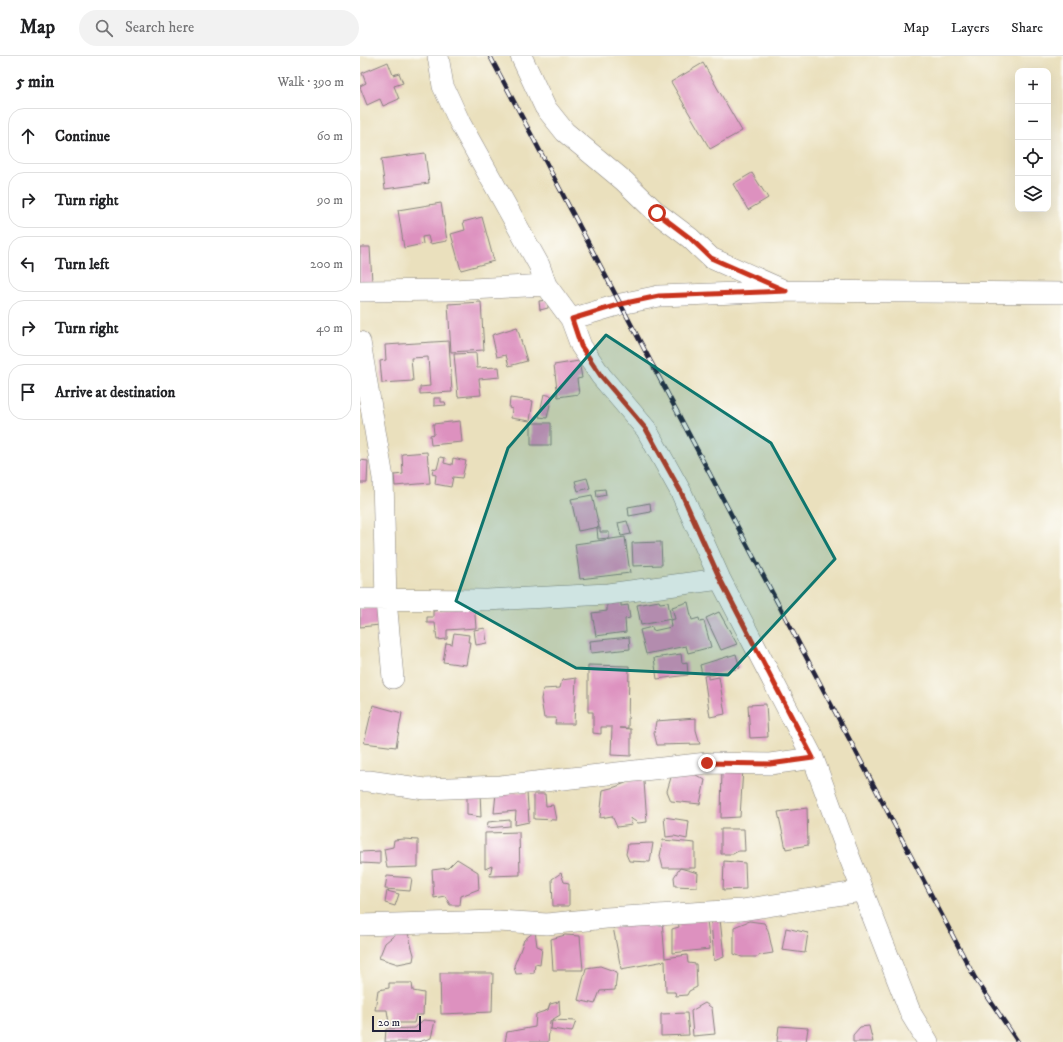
<!DOCTYPE html>
<html lang="en">
<head>
<meta charset="utf-8">
<style>
	:root { --surface:#fff; --page:#f2f2f2; --text:#202124; --muted:#757577; --line:#e0e0e0 }
	body { margin:0; font-family:"IM FELL DW Pica",serif; background:var(--page); color:var(--text) }
	.controls { position:absolute; right:12px; top:12px; display:grid; overflow:hidden; border-radius:8px; box-shadow:0 4px 16px #0002 }
	.controls button { width:36px; height:36px; display:grid; place-items:center; padding:0; border:0; border-bottom:1px solid var(--line); background:var(--surface); color:var(--text); font:20px sans-serif }
	.scale { position:absolute; left:12px; bottom:10px; width:49px; box-sizing:border-box; padding-left:4px; border:2px solid #22223b; border-top:0; font-size:11px; line-height:14px; white-space:nowrap; color:#22223b; -webkit-text-stroke:3px #fdfcf7; paint-order:stroke }
	.stop { position:absolute; width:12px; height:12px; margin:-9px; border:3px solid #c8321e; border-radius:50%; background:#fff }
	.stop.end { background:#c8321e; border-color:#fff; box-shadow:0 1px 4px #0008 }
	.list { margin:0; padding:0; list-style:none }
	h2 { display:flex; justify-content:space-between; align-items:center; height:52px; margin:0; padding:0 16px; font-size:17px }
	h2 small { font-size:13px; font-weight:400; color:var(--muted) }
	.list li { display:grid; grid-template-columns:26px 1fr auto; gap:12px; align-items:center; box-sizing:border-box; height:56px; margin:0 8px 8px; padding:0 8px; border:1px solid var(--line); border-radius:16px }
	.list b { display:block; font-size:15px; white-space:nowrap }
	.list em { font-size:13px; font-style:normal; color:var(--muted) }
	.icon { flex:none; width:22px; height:22px; fill:none; stroke:currentColor; stroke-width:2; stroke-linecap:round; stroke-linejoin:round }
	.map { position:relative; flex:none; width:703px; height:986px; overflow:hidden }
	header { display:flex; align-items:center; gap:24px; box-sizing:border-box; height:56px; padding:0 20px; background:var(--surface); border-bottom:1px solid var(--line) }
	header strong { font-size:19px }
	nav { display:flex; gap:22px; margin-inline-start:auto; font-size:14px }
	.search { width:280px; height:36px; background:var(--page); display:flex; align-items:center; gap:10px; box-sizing:border-box; padding:0 14px; border-radius:22px; color:var(--muted); font-size:15px }
	main { display:flex }
	aside { flex:1; background:var(--surface) }
	.map>svg:first-child { display:block }
	.building { fill:#dd91bf }
	.lines { fill:none; stroke-linecap:round; stroke-linejoin:round }
	.minor-casing { stroke:#86817c; stroke-width:22 }
	.minor { stroke:#fff; stroke-width:21 }
	.rail-casing { stroke:#22223b; stroke-width:4.5 }
	.rail { stroke:#fdfcf7; stroke-width:3; stroke-dasharray:9; stroke-linecap:butt }
	.route { stroke:#c8321e; stroke-width:5 }
	.marked { fill:#0f766e; fill-opacity:0.2; stroke:#0f766e; stroke-width:3; stroke-linejoin:round }
</style>
</head>
<body>
<header>
<strong>Map</strong>
<div class="search"><svg class="icon" aria-label="search" viewBox="0 0 24 24"><circle cx="10" cy="10" r="6"/><path d="M15 15l6 6"/></svg>Search here</div>
<nav><a>Map</a><a>Layers</a><a>Share</a></nav>
</header>
<main>
<aside>
<h2>5 min<small>Walk · 390 m</small></h2>
<ul class="list">
<li><svg class="icon" aria-label="ahead" viewBox="0 0 24 24"><path d="M12 20V5M6 11l6-6 6 6"/></svg><div><b>Continue</b></div><em>60 m</em></li>
<li><svg class="icon" aria-label="right" viewBox="0 0 24 24"><path d="M7 20v-9h11M14 6l5 5-5 5"/></svg><div><b>Turn right</b></div><em>90 m</em></li>
<li><svg class="icon" aria-label="left" viewBox="0 0 24 24"><path d="M17 20v-9H6M10 6l-5 5 5 5"/></svg><div><b>Turn left</b></div><em>200 m</em></li>
<li><svg class="icon" aria-label="right" viewBox="0 0 24 24"><path d="M7 20v-9h11M14 6l5 5-5 5"/></svg><div><b>Turn right</b></div><em>40 m</em></li>
<li><svg class="icon" aria-label="arrive" viewBox="0 0 24 24"><path d="M6 21V4h12l-3 4 3 4H6"/></svg><div><b>Arrive at destination</b></div></li>
</ul>
</aside>
<div class="map">
<svg width="703" height="986" viewBox="0 0 703 986">
	<rect width="100%" height="100%" fill="#fdfcf7"/>
	<filter id="ink" filterUnits="userSpaceOnUse"><feTurbulence type="fractalNoise" baseFrequency=".025" numOctaves="2"/><feDisplacementMap in="SourceGraphic" scale="8" xChannelSelector="R" yChannelSelector="G"/><feConvolveMatrix kernelMatrix="1 2 1 2 8 2 1 2 1" color-interpolation-filters="sRGB"/></filter>
	<filter id="wash" filterUnits="userSpaceOnUse"><feTurbulence type="fractalNoise" baseFrequency=".012" numOctaves="4" result="noise"/><feDisplacementMap in="SourceGraphic" scale="16" xChannelSelector="R" yChannelSelector="G"/><feGaussianBlur stdDeviation="0.9" result="paint"/><feColorMatrix in="noise" values="0 0 0 0 0 0 0 0 0 0 0 0 0 0 0 0 0 1.4 0 .05"/><feComposite in="paint" operator="in"/></filter>
	<g filter="url(#wash)">
		<rect width="100%" height="100%" fill="#eae0bd"/>
		<g id="blocks">
			<path class="building" d="M28 6 33 19 39 17 43 27 34 30 39 43 23 50 20 43 7 49 0 31V30L6 27 2 17Z
				M343 7 382 75 350 93 311 26Z
				M65 97 69 127 25 133 21 103Z
				M392 117 408 142 388 154 373 128Z
				M81 147 87 185 70 188 68 180 62 181 63 188 44 192 38 154Z
				M122 161 134 205 101 214 91 178 105 174 103 166Z
				M0 191H10L12 226H0Z
				M188 244V252L180 254 179 245Z
				M121 246 124 294 91 296 88 248Z
				M157 271 167 305 149 310 146 299 137 301 132 279Z
				M89 285 92 336 60 338V331L70 330 68 301 51 302 53 325 22 327 20 305 26 304 25 289Z
				M116 297 117 312 139 311 140 321 119 323 121 339 98 341 94 298Z
				M219 305 222 322 217 323 219 338 198 341 194 309Z
				M184 338 192 340 187 362 179 361Z
				M74 342H81V346H85L86 349 74 350Z
				M150 342 173 345 170 365 151 362 152 353 149 352Z
				M100 365 102 386 71 389 70 379 74 378 73 368Z
				M171 367H191V389H171Z
				M67 396 70 427 35 430 34 419 43 418 42 398Z
				M80 401 85 402 84 407 92 409 93 402 106 405 102 422 93 421 91 431 75 428 76 419 72 418 73 412 77 413Z
				M0 404 8 405 7 427H0Z
				M227 422 230 432 218 435 215 425Z
				M245 433 246 439 237 441 236 434Z
				M232 439 239 471 218 475 211 443Z
				M290 447 291 456 269 460 268 451Z
				M267 465 271 478 261 480 258 467Z
				M237 472H240V476H249V482L238 483Z
				M265 481 270 517 220 523 215 488Z
				M301 486 302 509 273 510 272 487Z
				M299 545 300 547 308 546 311 563 281 569 277 549Z
				M114 546 116 572 87 574V583L77 584 75 567H67V561H73V555L81 554Z
				M261 546V550L268 549 270 562 265 563 266 576 236 580 232 557 247 555V548Z
				M328 546 332 564 339 562 340 566 344 565 351 591 328 597 326 590 286 598 280 574 292 571 293 575 311 571 310 564 315 563 312 551Z
				M18 551 20 569 0 571V553Z
				M359 556 377 588 361 594 346 562Z
				M125 572 127 587 116 589 114 574Z
				M94 577 109 579 108 586H110L106 609 83 606 86 587 92 588Z
				M269 581 270 593 231 597 230 585Z
				M321 598 322 607 327 606 328 619 297 623 294 602Z
				M376 598 380 612 350 620 349 616 342 618 340 609Z
				M228 609 269 610 268 672H260L271 673V700L251 699 252 671H241V678L233 677V656H228Z
				M348 619V623L359 621 365 658 350 661 344 620Z
				M216 622 214 668H195L196 662H184L181 643 183 633 200 632 202 624Z
				M406 648 408 681 390 682 388 649Z
				M13 649 42 657 36 691 4 687Z
				M336 662V674L340 688 297 689 294 677 296 665Z
				M362 711 383 712 380 761 361 762Z
				M329 715 345 724 340 748 311 745 307 735 312 718Z
				M279 722 284 726 287 766 278 767 270 762 272 769 257 771 252 760 240 762 243 734 255 731Z
				M107 734 120 735 121 761 107 759Z
				M167 736 169 766 155 769 156 755 134 757 136 737Z
				M174 738H185L186 750 193 749 196 764 174 763Z
				M447 752 448 789 426 793 418 756Z
				M304 761 329 765 327 783 314 780 306 781Z
				M150 764V770L127 772 128 766Z
				M361 773H384L385 795H378L373 798H361Z
				M159 776 160 819 130 820 132 810 125 813V777Z
				M44 783 58 784V811L27 812 24 793 33 791 34 784Z
				M303 784 335 787V812H320L338 817 337 831 315 830 314 821 320 812H303L300 800Z
				M293 787 290 806 269 805 266 798 268 788Z
				M20 795V808L0 807V796Z
				M97 803 118 816 119 833 101 840 100 849H90L85 840 74 842 72 814 88 812Z
				M364 805 385 807 386 833 363 834Z
				M201 817 204 826 209 827V850H193L192 823Z
				M27 820 52 822 50 835 25 833Z
				M27 835 39 838 35 850 25 847Z
				M347 863 350 893 312 897V873L319 871 318 865Z
				M360 863 364 901 354 905 351 865Z
				M302 864 305 902 327 899 328 907 336 908 337 931 329 935 327 939 316 940 315 936H306L305 905 261 913 253 871Z
				M389 865 404 867 408 874 413 897 400 899 397 901H382L374 898V871Z
				M426 872 448 877 445 897 422 894Z
				M175 875 177 890 182 892 180 909 175 908 174 917 156 918 154 910 160 895 164 884Z
				M37 877H48L54 899 53 905 38 908 19 902 25 887Z
				M205 879 220 880 223 914H193L191 883Z
				M240 910 257 916 255 934 240 935 235 948 218 944 226 912Z
				M80 917H133L132 956 81 958Z
				M29 927H52L53 935 64 937 63 959H56L54 967H29L27 954H15L18 934 29 932Z
				M199 944 200 959 190 965 188 986H145L147 976 175 971 176 958 188 954 190 948 198 946Z
				M345 947 352 952 355 978 333 980 331 955Z
				M327 957 329 979 301 980V958Z
				M63 964 75 965 71 982 58 986H25L26 973 55 972Z
				M192 964 216 965 212 976 191 973Z
				M419 970 448 972 446 986H417Z
				M509 970 513 986H493V979L500 971Z"/>
		</g>
	</g>
	<g filter="url(#ink)">
		<use href="#blocks" fill-opacity="0" stroke="#86817c" stroke-width="1"/>
		<g class="lines">
			<g class="minor-casing">
				<path id="minor" d="M78 0 83 30 100 67 179 209 186 229 211 263 221 290 241 320 286 373 321 436 360 523 453 702 487 795 551 958 568 986
					M161 0 185 51 205 76 264 125 297 157 330 182 351 202 421 233
					M0 235 92 234 186 229
					M211 263 261 248 299 240 426 235 703 237
					M0 286 23 422 26 544 33 622
					M0 543 127 544 248 538 360 523
					M0 725H9L65 733 140 730 347 707 410 708 453 702
					M0 869 138 865 187 868 246 862 382 854 502 835"/>
			</g>
			<use href="#minor" class="minor"/>
			<g class="rail-casing">
				<path id="rail" d="M130 0 615 922 658 986"/>
			</g>
			<use href="#rail" class="rail"/>
		</g>
	</g>
	<g class="lines" filter="url(#ink)">
		<path class="route" d="M297 157 330 182 351 202 426 235 299 240 261 248 212 263 221 290 241 320 286 373 321 436 360 523 453 702 410 708 347 707"/>
	</g>
	<path class="marked" d="M246 279 411 387 475 503 368 619 216 612 96 545 148 392Z"/>
</svg>
<div class="controls">
<button>+</button>
<button>−</button>
<button><svg class="icon" aria-label="locate" viewBox="0 0 24 24"><circle cx="12" cy="12" r="6"/><path d="M12 2v4M12 18v4M2 12h4M18 12h4"/></svg></button>
<button><svg class="icon" aria-label="layers" viewBox="0 0 24 24"><path d="M12 4l9 5-9 5-9-5zM3 14l9 5 9-5"/></svg></button>
</div>
<div class="scale">20 m</div>
<div class="stop" style="left:297px;top:157px"></div>
<div class="stop end" style="left:347px;top:707px"></div>
</div>
</main>
</body>
</html>
